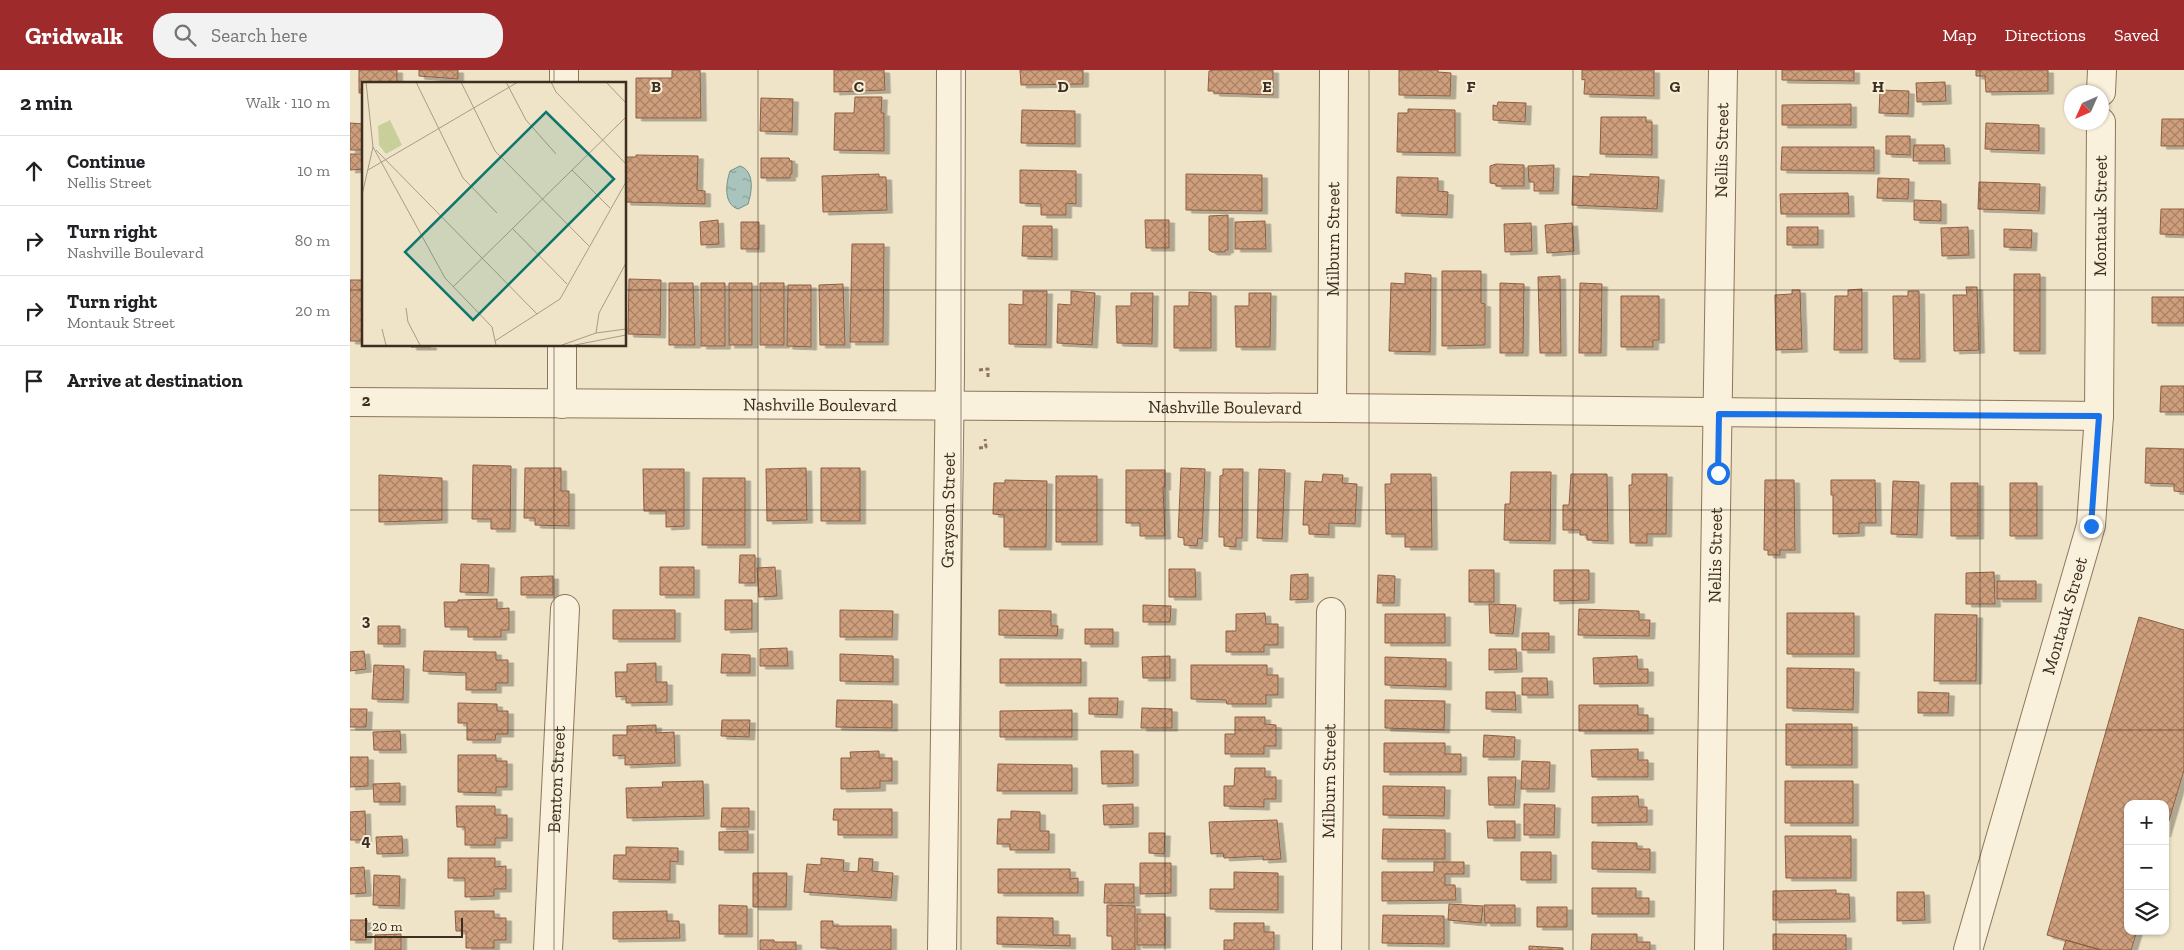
<!DOCTYPE html>
<html lang="en">
<head>
<meta charset="utf-8">
<style>
	:root { --surface:#fff; --page:#f2f2f2; --text:#202124; --muted:#757577; --line:#e0e0e0; --accent:#9e2a2b }
	body { margin:0; font-family:"Zilla Slab",serif; background:var(--page); color:var(--text) }
	.controls { position:absolute; right:15px; bottom:15px; display:grid; overflow:hidden; border-radius:10px; box-shadow:0 1px 4px #0004 }
	.controls button { width:45px; height:45px; display:grid; place-items:center; padding:0; border:0; border-bottom:1px solid var(--line); background:var(--surface); color:var(--text); font:25px sans-serif }
	.compass { position:absolute; left:1714px; top:15px; width:45px; height:45px; border-radius:50%; background:var(--surface); box-shadow:0 1px 4px #0004; rotate:225deg }
	.scale { position:absolute; left:15px; bottom:12px; width:98px; box-sizing:border-box; padding-left:5px; border:2px solid #3d2e20; border-top:0; font-size:14px; line-height:18px; white-space:nowrap; color:#3d2e20; -webkit-text-stroke:4px #f7eed8; paint-order:stroke }
	.stop { position:absolute; width:15px; height:15px; margin:-11px; border:4px solid #1a73e8; border-radius:50%; background:#fff }
	.stop.end { background:#1a73e8; border-color:#fff; box-shadow:0 1px 5px #0008 }
	.list { margin:0; padding:0; list-style:none }
	h2 { display:flex; justify-content:space-between; align-items:center; height:65px; margin:0; padding:0 20px; font-size:21px }
	h2 small { font-size:16px; font-weight:400; color:var(--muted) }
	.list li { display:grid; grid-template-columns:32px 1fr auto; gap:15px; align-items:center; box-sizing:border-box; height:70px; padding:0 20px; border-top:1px solid var(--line) }
	.list b { display:block; font-size:19px; white-space:nowrap }
	.list p { margin:0; font-size:16px; white-space:nowrap; color:var(--muted) }
	.list em { font-size:16px; font-style:normal; color:var(--muted) }
	.icon { flex:none; width:28px; height:28px; fill:none; stroke:currentColor; stroke-width:2; stroke-linecap:round; stroke-linejoin:round }
	.map { position:relative; flex:none; width:1834px; height:880px; overflow:hidden }
	header { display:flex; align-items:center; gap:30px; box-sizing:border-box; height:70px; padding:0 25px; background:var(--accent); color:#fff }
	header strong { font-size:24px }
	nav { display:flex; gap:28px; margin-inline-start:auto; font-size:18px }
	.search { width:350px; height:45px; background:var(--page); display:flex; align-items:center; gap:12px; box-sizing:border-box; padding:0 18px; border-radius:20px; color:var(--muted); font-size:19px }
	main { display:flex }
	aside { flex:1; background:var(--surface) }
	.map>svg:first-child { display:block }
	.water { fill:url(#water-ripples); stroke:#6f938a }
	.building { fill:url(#building-cross-hatch); stroke:#8d5f41; filter:url(#shadow) }
	.lines { fill:none; stroke-linecap:round; stroke-linejoin:round }
	.minor-casing { stroke:#8d765c; stroke-width:30 }
	.path { stroke:#8d765c; stroke-width:3; stroke-dasharray:4 2.5; stroke-linecap:butt }
	.minor { stroke:#faf1dc; stroke-width:28 }
	.route { stroke:#1a73e8; stroke-width:6 }
	.grid { fill:none; stroke:#3d2e20; stroke-width:1; stroke-opacity:0.55 }
	.labels { text-anchor:middle; dominant-baseline:central; stroke-width:4; stroke-linejoin:round; paint-order:stroke }
	.street-label { font-size:18px; fill:#3d2e20; stroke:#f7eed8 }
	.inset-road { fill:none; stroke:#a89b85; stroke-width:1 }
	.view { fill:#0f766e; fill-opacity:0.15; stroke:#0f766e; stroke-width:2.5 }
	.inset-edge { fill:none; stroke:#3d2e20; stroke-width:2.5 }
	.grid-label { font-size:16px; text-anchor:middle; font-weight:bold; fill:#3d2e20; stroke:#f7eed8; stroke-width:4; stroke-linejoin:round; paint-order:stroke }
</style>
</head>
<body>
<header>
<strong>Gridwalk</strong>
<div class="search"><svg class="icon" aria-label="search" viewBox="0 0 24 24"><circle cx="10" cy="10" r="6"/><path d="M15 15l6 6"/></svg>Search here</div>
<nav><a>Map</a><a>Directions</a><a>Saved</a></nav>
</header>
<main>
<aside>
<h2>2 min<small>Walk · 110 m</small></h2>
<ul class="list">
<li><svg class="icon" aria-label="ahead" viewBox="0 0 24 24"><path d="M12 20V5M6 11l6-6 6 6"/></svg><div><b>Continue</b><p>Nellis Street</p></div><em>10 m</em></li>
<li><svg class="icon" aria-label="right" viewBox="0 0 24 24"><path d="M7 20v-9h11M14 6l5 5-5 5"/></svg><div><b>Turn right</b><p>Nashville Boulevard</p></div><em>80 m</em></li>
<li><svg class="icon" aria-label="right" viewBox="0 0 24 24"><path d="M7 20v-9h11M14 6l5 5-5 5"/></svg><div><b>Turn right</b><p>Montauk Street</p></div><em>20 m</em></li>
<li><svg class="icon" aria-label="arrive" viewBox="0 0 24 24"><path d="M6 21V4h12l-3 4 3 4H6"/></svg><div><b>Arrive at destination</b></div></li>
</ul>
</aside>
<div class="map">
<svg width="1834" height="880" viewBox="0 0 1834 880">
	<defs>
		<pattern id="water-ripples" width="26" height="14" patternUnits="userSpaceOnUse" patternTransform="scale(1.25)"><rect width="26" height="14" fill="#a9c4bc"/><path d="M2 4q2-2 4 0t4 0M15 11q2-2 4 0t4 0" fill="none" stroke="#8ba098"/></pattern>
		<pattern id="building-cross-hatch" width="8" height="8" patternUnits="userSpaceOnUse" patternTransform="scale(1.25)"><rect width="8" height="8" fill="#cf9f7d"/><path d="M0 0l8 8M0 8l8-8" fill="none" stroke="#a98266"/></pattern>
		<filter id="shadow"><feDropShadow dx="5.5" dy="3" stdDeviation="0" flood-color="#0004"/></filter>
	</defs>
	<rect width="100%" height="100%" fill="#f0e4c8"/>
	<path class="water" d="M390 96C405 101 402 122 398 134L388 139C373 134 376 113 380 101Z"/>
	<path class="building" d="M9 0H47V14H14V23H9Z
		M69 0H108V9L69 6Z
		M322 0H350L351 48H286V8H322Z
		M484 0H534L535 20 484 22Z
		M670 0H733V14L671 15Z
		M864 0H923V25L864 23V21H858L859 1Z
		M1049 0H1088V2L1101 3 1100 26 1049 25Z
		M1232 0H1304V26L1234 24 1235 9 1232 10Z
		M1432 0H1504V11L1432 10Z
		M1626 0H1698V21L1636 22 1635 6H1626Z
		M1595 12 1596 31 1567 32 1566 13Z
		M1530 20 1559 21 1558 44 1529 43Z
		M505 27H532L531 43H534V81L484 80 485 43H504Z
		M411 28 443 29 442 62 410 61Z
		M1148 32 1176 33 1175 52 1143 50V35L1147 36Z
		M1501 34V55H1432V35Z
		M1058 39 1105 40V83L1047 82 1048 43H1058Z
		M672 40 725 41V74L671 73Z
		M1251 47H1296V52H1302V85L1250 84Z
		M1812 49H1834V76H1811Z
		M0 53 14 54V80H0Z
		M1636 53 1689 55V81L1635 79Z
		M1536 66H1560V85L1536 84Z
		M1564 75H1594L1595 91H1563Z
		M1432 77H1524V101L1431 100Z
		M0 84H14V99L0 100Z
		M286 85 348 86 347 120 355 121V134L275 132 276 87H286Z
		M411 88H439L440 91H442V104H440V108H411Z
		M1146 94 1174 95V116H1146V114L1140 113V96Z
		M1204 95 1203 121H1184V112H1179L1178 96Z
		M670 100 726 101V134L716 133V145H691V134L670 133Z
		M529 104V107H536L537 140 473 142 472 106Z
		M836 104 912 105V141L836 140Z
		M1240 104 1309 107 1307 139 1222 135 1223 106 1240 107Z
		M1047 107 1088 108V121L1098 122 1097 145 1046 143Z
		M1528 108 1559 109 1558 129 1527 128Z
		M1629 112 1690 114 1689 141 1628 139Z
		M1498 123 1499 144H1431L1430 124Z
		M1564 130 1591 131V151L1564 150Z
		M1811 139H1834V165L1810 164Z
		M878 145V180H875V182H862L859 180V146Z
		M368 150 369 174 351 175 350 152Z
		M795 150H819V178H796Z
		M915 151 916 179H885V152Z
		M391 152H409V179H391Z
		M1181 153 1182 181 1155 182 1154 154Z
		M1222 153 1224 181 1197 183 1195 155Z
		M673 156H702V187L672 186Z
		M1437 157H1468V175H1437Z
		M1618 157 1619 185 1592 186 1591 158Z
		M1654 159 1682 160 1681 178 1654 177Z
		M502 174H534L533 272H500Z
		M1092 201H1131V233L1135 234V275L1092 276Z
		M1055 203 1081 205 1080 282 1039 281 1041 213 1055 214Z
		M1664 204H1690V281H1664Z
		M1210 206 1211 283H1190L1188 207Z
		M279 209 311 210 310 265 278 264Z
		M0 210H14V271H0Z
		M319 213H343L345 275H319Z
		M351 213H375V276H351Z
		M379 213H402V275H379Z
		M410 213H434V275H410Z
		M1150 213 1174 214 1173 283H1150Z
		M1230 213 1252 214 1251 283H1229Z
		M493 214 495 275H470L469 215Z
		M438 215H461V277L437 276Z
		M1616 217H1627L1629 280 1604 281 1603 225H1617Z
		M1512 219V280H1484L1485 226H1498V220Z
		M1442 220H1450L1452 279 1426 280 1425 225 1442 224Z
		M673 221H697L696 275 659 274V234L673 235Z
		M721 221 745 223 742 275 707 273 708 234 721 235Z
		M1558 221H1569L1570 289H1544L1543 226H1558Z
		M839 222 861 223V278H824V236H839Z
		M781 223H803L802 274 767 273 766 236H781Z
		M899 223H921L920 277H886L885 236H899Z
		M1271 226H1309V270H1303V277H1271Z
		M1802 227H1834V253H1802Z
		M61 275H81V277H61Z
		M1811 316H1834V342H1810Z
		M1796 378 1834 379V422L1824 421V414L1795 413Z
		M123 395 161 396 160 459H141V449H122Z
		M175 398H211V421H219V456L185 455V448H174Z
		M456 398 457 450 417 451 416 399Z
		M471 398H510V451H471Z
		M831 398 855 399 852 469 848 468 847 476 834 475V468L828 467Z
		M293 399H334V456L316 457V441H294Z
		M873 399H893L892 468H886V477L874 476V467H869L870 406 873 405Z
		M909 399 935 400 932 469 907 468Z
		M776 400H815V417H813L815 466H790V453H776Z
		M1161 402H1201L1200 471 1154 470 1155 434H1160Z
		M973 404 993 405 992 413 1007 414 1005 454 979 453V465L959 464V455H953L955 411 972 412Z
		M1041 404H1081L1082 477H1055V464H1036L1035 414H1041Z
		M1221 404H1257L1258 471 1237 470V465H1230V460H1213V435H1219Z
		M1282 404H1317L1316 464H1297V473H1280L1279 415H1282Z
		M29 405 92 408V450L29 452Z
		M706 406H747V472H706Z
		M353 408H395V475H352Z
		M655 410 697 411 696 477H654V445L643 444 644 413H655Z
		M1415 410H1444L1445 480H1430V485H1418V480H1414Z
		M1481 410H1525L1526 453H1509V463L1483 464V425H1481Z
		M1543 411 1569 412 1567 465 1541 464Z
		M1601 413H1628V466H1601Z
		M1660 413H1687V466H1660Z
		M390 485H405V513H389Z
		M111 494 139 495 138 523 110 522Z
		M310 497H344V525H310Z
		M425 497 427 526 409 527 407 498Z
		M819 499H845L846 527H819Z
		M1119 500H1144V532H1119Z
		M1204 500H1239V530L1204 531Z
		M1644 502 1645 534H1616V503Z
		M958 504V529L940 530 941 505Z
		M1028 505 1045 506 1044 533H1027Z
		M203 506V525H171V507Z
		M1647 511H1686V529H1647Z
		M147 529V539L159 538V560H151V567H118V557H95L94 532H108V530Z
		M375 530H402V559L375 560Z
		M1139 534 1166 535 1163 564 1140 563Z
		M793 535 821 536 820 552H793Z
		M1229 539 1289 541V550H1300L1299 566 1228 565Z
		M263 540H325V569H263Z
		M490 540 543 541 542 567H490Z
		M649 540 701 541V556H708L707 566 649 565Z
		M915 543 916 554H928V575H914V582H876V561H886V544Z
		M1437 543H1504V584H1437Z
		M1035 544H1095V573H1035Z
		M1585 544 1627 545 1626 611H1584Z
		M1789 547 1834 560V700L1815 764V734H1778V861H1787L1781 880H1751L1697 865Z
		M28 556H50V574H28Z
		M735 559H763V574H735Z
		M1172 563H1199V580H1172Z
		M437 578 438 596H410V579Z
		M1139 579H1166L1167 599 1139 600Z
		M14 581 16 599 0 601V582Z
		M74 581 146 582V590H158V613H146V620H116V603L73 601Z
		M372 584 400 585V603H371Z
		M490 584 543 586V612L490 611Z
		M820 586V608H793L792 587Z
		M1287 586 1288 599H1298V613L1244 614 1243 588Z
		M1035 587 1096 589V617L1035 615Z
		M650 589H731V613H650Z
		M306 593V612H317V632L276 633V626L266 627 265 602H277V594Z
		M24 595 54 596 53 630 22 629Z
		M841 595H917V605H928V625H916V634H877L876 630 841 629Z
		M1437 598 1504 599 1503 640 1437 638Z
		M1172 608H1197L1198 625H1172Z
		M1136 622H1165L1166 640 1136 639Z
		M1568 622 1599 623 1598 643H1568Z
		M739 628H768L767 645 739 644Z
		M487 630 542 631V658L486 657Z
		M1035 630 1095 631 1094 660 1035 658Z
		M108 633 147 634V641H158V664H146L145 670H117V653H108Z
		M1229 635H1288V645H1298V661H1229Z
		M792 638 822 639V658H791Z
		M0 639H17L16 657H0Z
		M722 640V667H650V641Z
		M885 647H915V654L926 655V676H914V684H875V664H885Z
		M372 650H400L399 667 371 666Z
		M1436 654H1502V695H1436Z
		M306 655V663L324 662 325 693 275 695V685L263 686V665H277V656Z
		M50 661 51 680H24L23 662Z
		M1134 665 1165 667 1164 687H1133Z
		M1034 673H1095V684H1111V702H1034Z
		M1288 679V690H1298V707H1242L1241 680Z
		M529 681V688H542V711H530V718L491 719V688H501L500 682Z
		M751 681H783V713L752 714Z
		M108 685H146V691H157V717H146V723L108 722Z
		M0 687H18V716L0 717Z
		M1172 691 1200 692 1199 719H1171Z
		M648 694 722 695V721H647Z
		M885 698H915V707H926V729H914V737L874 736V716H884Z
		M1138 707H1166L1164 735H1139Z
		M353 711 354 746 277 748 276 718 313 717 312 712Z
		M1435 711H1503V753H1435Z
		M50 713V732H24L23 714Z
		M1033 716 1095 717 1094 746 1033 745Z
		M1288 726 1289 737H1297V752L1242 753V727Z
		M783 734V754L754 755 753 735Z
		M1174 734 1205 735 1204 765H1174Z
		M106 736H145V745H157V768H145V775H115V757H107Z
		M372 738H399V757H371Z
		M484 739H542V765H488V750H483Z
		M15 741 16 770H0V742Z
		M661 741 690 742V761H699V780H660V774H647L648 749H661Z
		M927 750 931 789 913 790V786L874 788 873 783 861 784 859 752Z
		M1137 751H1165V768H1138Z
		M1033 759 1095 760V789H1032Z
		M398 761V780H369V762Z
		M799 763H815L814 784 799 783Z
		M52 766 53 783 27 784 26 767Z
		M1435 766H1501V808H1436Z
		M1242 772 1287 773V779H1300V800L1242 799Z
		M276 777 328 778V792L320 791V810L263 809 264 785H276Z
		M1171 782H1201V810H1171Z
		M98 788H145V797L156 796V819H144V826L115 827V808H98Z
		M471 788 494 790 493 801 508 802 509 788 523 789 522 801 543 803 541 828 454 822 457 794 471 795Z
		M1084 792H1114V804H1095V815H1105L1106 830 1032 831V802H1084Z
		M790 793H821V823L790 824Z
		M14 797 16 823 0 824V798Z
		M648 799H720V809L728 808V823H648Z
		M884 802 928 803V840L860 839V819H884Z
		M403 803H437L436 837H403Z
		M24 805 50 806 49 836 23 835Z
		M755 814H784V833H754Z
		M1242 818H1286V828H1299V844H1242Z
		M1486 820V824H1499L1500 849 1423 850V821Z
		M1547 822H1574L1575 850 1547 851Z
		M1099 834 1133 836 1131 853 1098 850Z
		M369 835 397 836V864H369Z
		M757 835 785 836V880H762V866H757Z
		M1134 835H1165V853H1135Z
		M1187 837H1217V857H1187Z
		M105 841H144V848H156V870H144V878H116V861H106Z
		M317 841V851H329L330 868 263 869V842Z
		M787 844H815V875H787Z
		M1033 845 1094 846V874L1032 873Z
		M647 847 703 848V865H720V876L647 874Z
		M0 850H17L16 870H0Z
		M471 851H483V856H541V880H488V878H471Z
		M884 853H914V862H924V880H874V870H884Z
		M51 864V880H25V865Z
		M1242 864H1287V872H1300V880H1241Z
		M1423 864 1496 865V880H1423Z
		M410 870H424V872H446V880H410Z
		M1716 870 1751 880H1713Z
		M1179 876 1213 878V880H1179Z"/>
	<g class="lines">
		<g class="minor-casing">
			<g id="minor">
				<path d="M214 14V0"/>
				<path d="M1751 22 1752 0"/>
				<path id="s1" d="M0 332 982 338 1749 346"/>
				<path d="M212 334V275"/>
				<path id="s2" d="M982 338 984 0"/>
				<path id="s3" d="M198 880 215 539"/>
				<path id="s4" d="M592 880 600 302 601 0"/>
				<path id="s5" d="M977 880 981 542"/>
				<path id="s6" d="M1359 880 1373 0"/>
				<path id="s7" d="M1618 880 1741 455 1749 346 1751 52"/>
			</g>
		</g>
		<path class="path" d="M629 300 638 299V307
			M629 378 636 377 635 369"/>
		<use href="#minor" class="minor"/>
	</g>
	<g class="lines">
		<path class="route" d="M1368 403 1369 344 1749 346 1741 456"/>
	</g>
	<path class="grid" d="M204 0V14M408 0V880M611 0V880M815 0V880M1019 0V880M1223 0V880M1426 0V880M1630 0V880M0 220H14M275 220H1834M204 275V880M0 440H1834M0 660H1834"/>
	<g class="labels">
		<g class="street-label">
			<text stroke="none"><textPath href="#s6" startOffset="800">Nellis Street</textPath></text>
			<text stroke="none"><textPath href="#s7" startOffset="752">Montauk Street</textPath></text>
			<text stroke="none"><textPath href="#s2" startOffset="169">Milburn Street</textPath></text>
			<text stroke="none"><textPath href="#s1" startOffset="470">Nashville Boulevard</textPath></text>
			<text stroke="none"><textPath href="#s1" startOffset="875">Nashville Boulevard</textPath></text>
			<text stroke="none"><textPath href="#s4" startOffset="440">Grayson Street</textPath></text>
			<text stroke="none"><textPath href="#s6" startOffset="395">Nellis Street</textPath></text>
			<text stroke="none"><textPath href="#s7" startOffset="348">Montauk Street</textPath></text>
			<text stroke="none"><textPath href="#s3" startOffset="171">Benton Street</textPath></text>
			<text stroke="none"><textPath href="#s5" startOffset="169">Milburn Street</textPath></text>
		</g>
	</g>
	<g transform="translate(12 12)">
		<rect width="264" height="264" fill="#f0e4c8"/>
		<path d="M28 38 40 63 24 72 17 63 16 44Z" fill="#c9cf9b"/>
		<path class="inset-road" d="M54 0 101 96 135 131M99 0 133 69 227 164M144 0 164 38 194 72M189 0 194 10 264 82M244 0 264 21M11 65 83 196 130 245 134 263M14 68 175 232M6 88 156 0M210 88 248 126M0 113 11 65 4 0M151 147 205 202M91 205 264 35M44 226 46 240 58 263M20 247 24 263M234 251 237 231 264 181M133 259 198 217 264 100M200 263 234 251 264 247M213 263 264 253"/>
		<path class="view" d="M184 30 252 97 111 238 43 170Z"/>
		<rect width="264" height="264" class="inset-edge"/>
	</g>
	<g class="grid-label">
		<text x="306" y="22">B</text>
		<text x="509" y="22">C</text>
		<text x="713" y="22">D</text>
		<text x="917" y="22">E</text>
		<text x="1121" y="22">F</text>
		<text x="1325" y="22">G</text>
		<text x="1528" y="22">H</text>
		<text x="16" y="336">2</text>
		<text x="16" y="556">3</text>
		<text x="16" y="776">4</text>
	</g>
</svg>
<div class="controls">
<button>+</button>
<button>−</button>
<button><svg class="icon" aria-label="layers" viewBox="0 0 24 24"><path d="M12 4l9 5-9 5-9-5zM3 14l9 5 9-5"/></svg></button>
</div>
<svg class="compass" viewBox="-18 -18 36 36"><path d="M0-13l5 13h-10z" fill="#e53935"/><path d="M0 13l5-13h-10z" fill="#757577"/></svg>
<div class="scale">20 m</div>
<div class="stop" style="left:1368px;top:403px"></div>
<div class="stop end" style="left:1741px;top:456px"></div>
</div>
</main>
</body>
</html>
